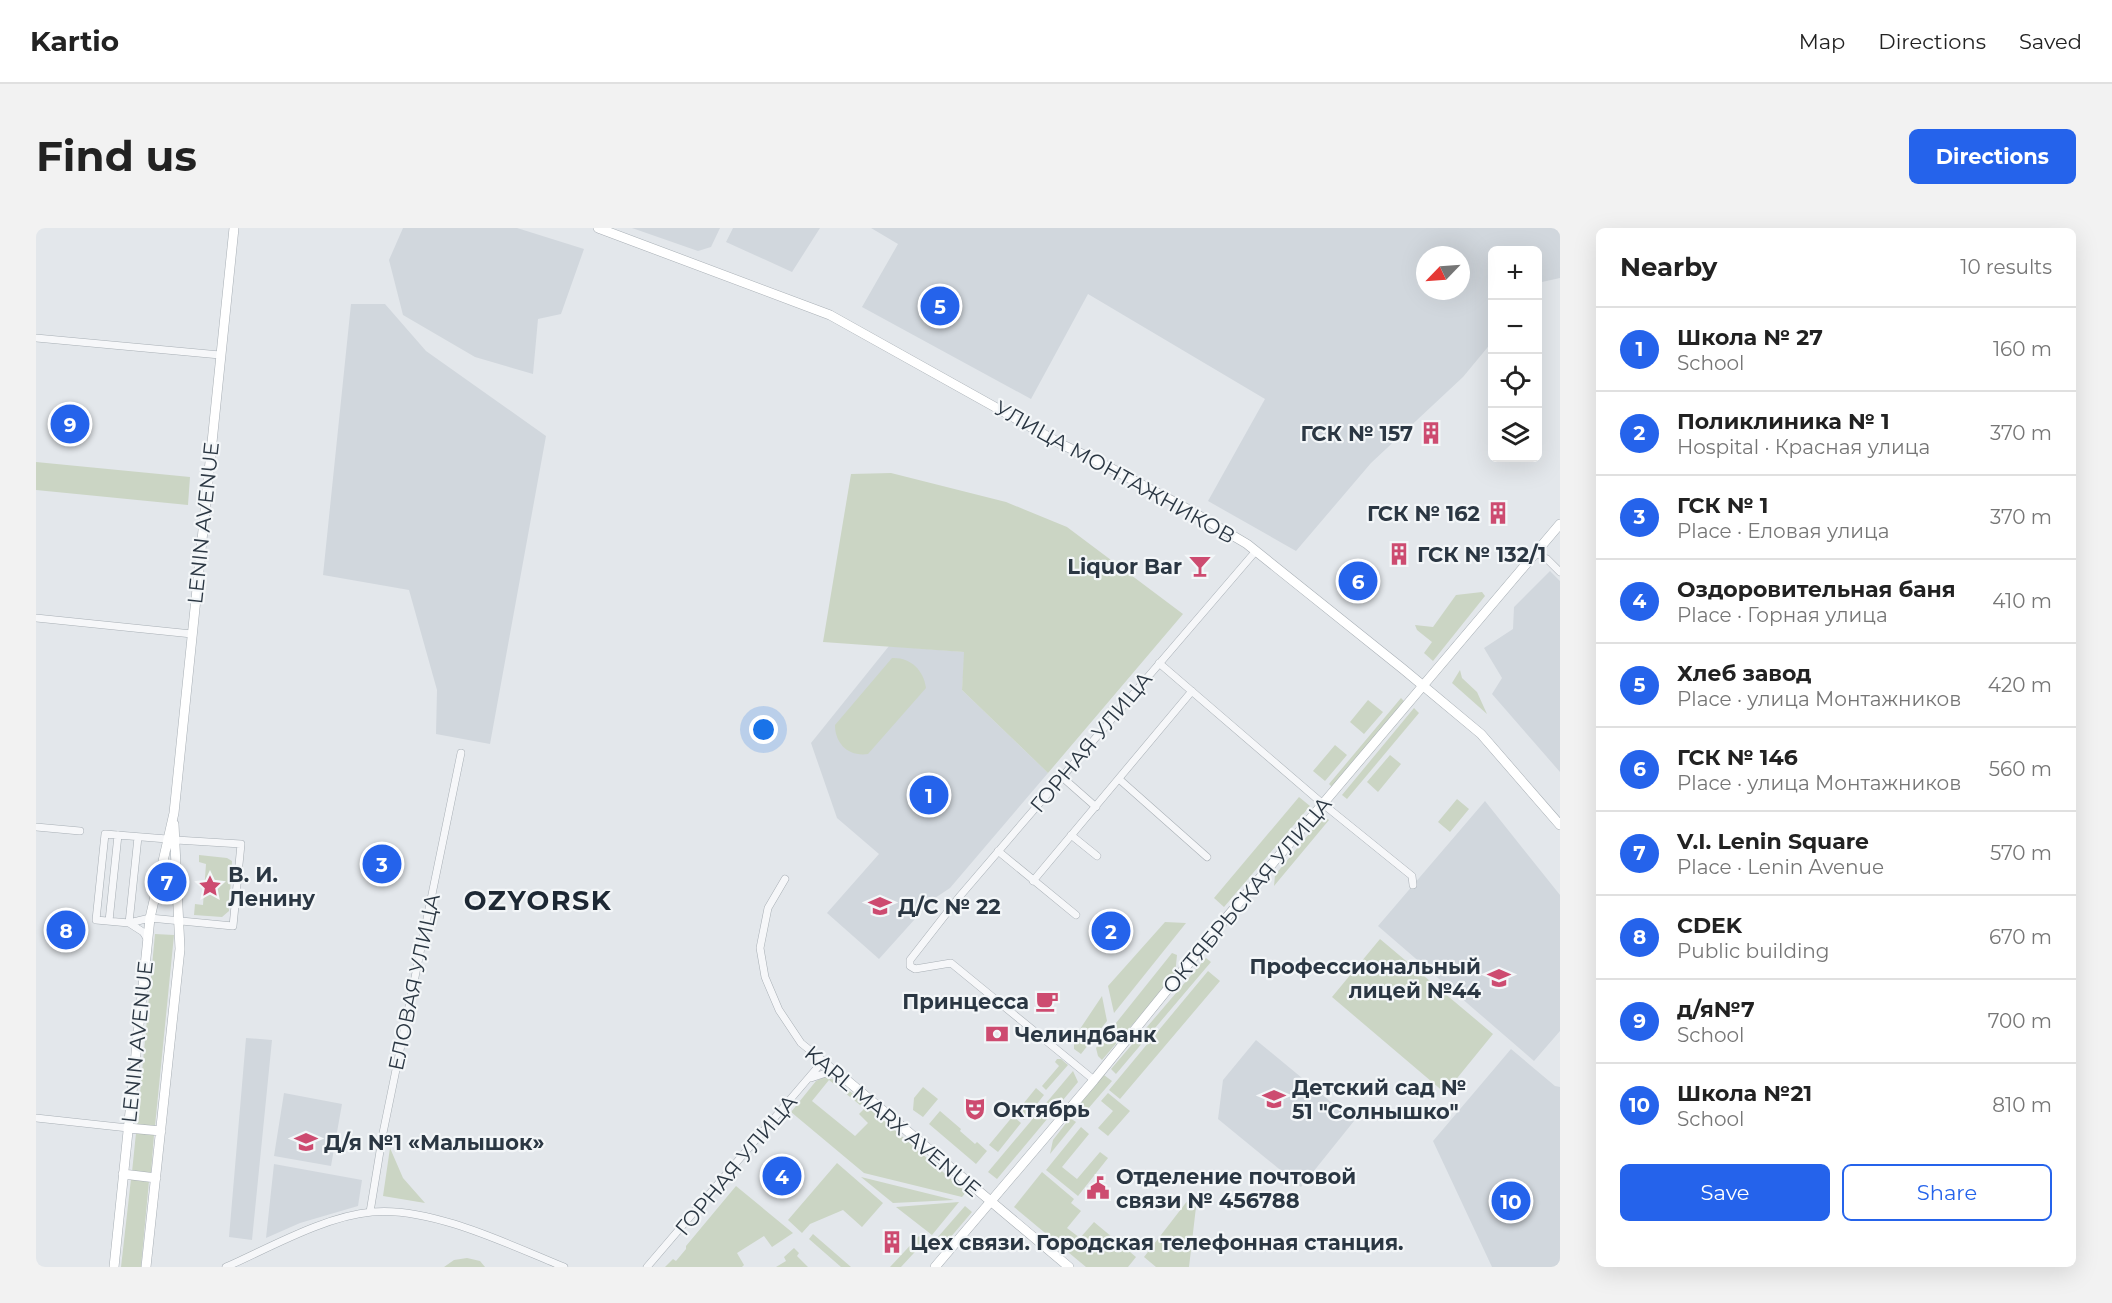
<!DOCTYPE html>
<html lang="en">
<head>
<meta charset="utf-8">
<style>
	:root { --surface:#fff; --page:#f2f2f2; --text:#222; --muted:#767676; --line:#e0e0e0; --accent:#2563eb }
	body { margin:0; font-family:Montserrat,sans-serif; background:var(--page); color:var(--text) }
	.controls { position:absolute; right:18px; top:18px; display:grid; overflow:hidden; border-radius:9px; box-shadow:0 6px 24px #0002 }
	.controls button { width:54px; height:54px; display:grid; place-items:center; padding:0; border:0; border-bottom:2px solid var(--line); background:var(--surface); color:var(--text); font:30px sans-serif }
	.compass { position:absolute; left:1380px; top:18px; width:54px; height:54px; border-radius:50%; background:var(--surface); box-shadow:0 6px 24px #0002; rotate:245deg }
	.you { position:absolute; left:728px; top:502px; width:21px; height:21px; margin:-15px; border:4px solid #fff; border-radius:50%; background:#1a73e8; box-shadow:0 0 0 9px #1a73e833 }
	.badge { display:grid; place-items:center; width:39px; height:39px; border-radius:50%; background:var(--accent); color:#fff; font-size:20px; font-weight:700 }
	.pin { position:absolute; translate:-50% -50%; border:3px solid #fff; box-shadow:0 2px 6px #0006 }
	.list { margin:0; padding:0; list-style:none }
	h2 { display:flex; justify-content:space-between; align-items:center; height:78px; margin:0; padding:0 24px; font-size:26px }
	h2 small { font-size:20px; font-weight:400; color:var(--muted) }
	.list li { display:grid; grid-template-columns:39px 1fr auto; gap:18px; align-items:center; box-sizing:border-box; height:84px; padding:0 24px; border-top:2px solid var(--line) }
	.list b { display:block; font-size:22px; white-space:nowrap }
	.list p { margin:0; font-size:20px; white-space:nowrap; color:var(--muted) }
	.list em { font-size:20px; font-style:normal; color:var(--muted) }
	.actions { display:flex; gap:12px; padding:18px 24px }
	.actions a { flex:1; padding:14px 0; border:2px solid var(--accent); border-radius:9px; text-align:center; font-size:21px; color:var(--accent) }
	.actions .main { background:var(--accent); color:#fff }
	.icon { flex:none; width:33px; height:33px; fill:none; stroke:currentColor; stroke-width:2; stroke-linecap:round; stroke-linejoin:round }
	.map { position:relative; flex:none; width:1524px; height:1039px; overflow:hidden; border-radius:9px }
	header { display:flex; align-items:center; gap:36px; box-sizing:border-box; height:84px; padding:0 30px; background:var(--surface); border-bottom:2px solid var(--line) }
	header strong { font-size:28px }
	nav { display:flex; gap:33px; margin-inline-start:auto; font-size:21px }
	.intro { display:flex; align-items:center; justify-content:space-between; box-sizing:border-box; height:144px; padding:0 36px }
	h1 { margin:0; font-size:42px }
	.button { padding:15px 27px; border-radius:9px; background:var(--accent); color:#fff; font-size:21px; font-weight:700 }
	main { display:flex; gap:36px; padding:0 36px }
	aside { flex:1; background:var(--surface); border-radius:9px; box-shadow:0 6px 24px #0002 }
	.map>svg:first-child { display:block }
	.built { fill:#d1d7dd; fill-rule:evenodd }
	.green { fill:#cbd5c4 }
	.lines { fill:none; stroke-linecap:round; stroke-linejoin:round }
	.street-casing { stroke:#a8afb5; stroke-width:8 }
	.secondary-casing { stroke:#a8afb5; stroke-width:10 }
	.street { stroke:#f6f7f9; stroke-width:7 }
	.secondary { stroke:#fff; stroke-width:9 }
	.labels { text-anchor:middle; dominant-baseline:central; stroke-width:4.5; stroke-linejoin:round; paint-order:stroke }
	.poi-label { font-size:21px; font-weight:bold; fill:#2b3743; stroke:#f3f6f8; text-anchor:start }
	.street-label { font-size:21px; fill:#2b3743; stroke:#f3f6f8 }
	.district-label { font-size:27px; font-weight:bold; letter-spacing:1.5px; fill:#1d2834; stroke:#f3f6f8 }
</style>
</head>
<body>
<header>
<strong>Kartio</strong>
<nav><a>Map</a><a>Directions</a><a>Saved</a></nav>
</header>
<div class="intro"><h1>Find us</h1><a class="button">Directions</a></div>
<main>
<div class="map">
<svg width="1524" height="1039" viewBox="0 0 1524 1039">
	<rect width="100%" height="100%" fill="#e3e7eb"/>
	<path class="built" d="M367 0H481L548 21 525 86 502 91 497 146 439 129 367 87 353 32Z
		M596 0H684L675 19 662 23Z
		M697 0H784L756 44 690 14Z
		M835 0H1524V50L1506 54 1502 60V22H1456V114L1427 149 1335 235 1260 323 1172 273 1229 171 1052 66 995 171 826 79 862 16ZM1389 27H1425V63H1389Z
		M315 76H349L390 123 510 208 454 516 400 506 401 462 373 362 287 347Z
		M1514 343 1524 353V544L1456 466 1466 450 1448 420 1477 401 1478 379Z
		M853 418 929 424 926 462 1012 545 914 660 896 672 843 731 791 685 843 626 801 590 775 515Z
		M1449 573 1524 667V803L1498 833 1342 698Z
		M210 810 236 812 216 1012 193 1009Z
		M1220 812 1318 893 1265 959 1182 891 1187 852Z
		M1475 821 1519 858 1524 859V1034L1519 1039H1456L1397 913Z
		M248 865 306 876 295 938 238 928Z
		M238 936 326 952 322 978 264 995 230 1010Z"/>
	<path class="green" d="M0 234 154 249 152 277 0 262Z
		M855 245 970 274 1031 299 1147 386 1012 545 926 462 928 424 787 414 815 246Z
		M1446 364 1449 368 1397 433 1388 425 1396 414 1381 402 1379 397 1397 399 1420 367Z
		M856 430C874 429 888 442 890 460L832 526C813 529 799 516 799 497Z
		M1424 442 1426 450 1441 464 1451 486 1416 455Z
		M1365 470 1370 475 1298 561 1293 556Z
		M1332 472 1347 484 1328 506 1314 494Z
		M1378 480 1383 485 1311 571 1306 567Z
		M1299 517 1311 527 1289 553 1277 543Z
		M1354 527 1365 536 1342 564 1331 554Z
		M1263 569 1274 578 1188 679 1178 670Z
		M1421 571 1433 581 1414 604 1402 594Z
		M1288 588 1293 592 1238 658 1239 647Z
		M163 627 191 630 196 633 193 683 186 689 158 687 159 676 167 677 170 636 163 634Z
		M1129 694 1150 695 1078 785 1072 758Z
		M119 706 138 707 119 898 101 897Z
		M1344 711 1457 806 1409 865 1296 769Z
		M1136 725 1141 727 1139 747 1066 832 1062 828 1060 820Z
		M1170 730 1175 734 1080 846 1075 841Z
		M1172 743 1184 753 1084 871 1073 862Z
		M1066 768 1071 793 1045 826 1038 821V810Z
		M1021 831H1025L1032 837 1010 862 1006 858 1023 838 1019 834Z
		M1037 843 1042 854 961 951 952 944Z
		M1068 847 1076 853 1045 889 1038 883Z
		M788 849 800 852 827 874 824 877 793 852 776 873 819 908 832 895 823 886 831 878 930 964 926 969 828 945 755 884 780 853Z
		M887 859 902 871 887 889 877 882 878 870Z
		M1000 860 1008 867 988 892 979 886Z
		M1072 865 1094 883 1072 908 1062 900 1077 883 1065 873Z
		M904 883 925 901 924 903 939 916 941 914 951 923 940 936 893 896Z
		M977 888 985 895 962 924 953 917Z
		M1034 890 1040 894 1014 926 1017 912Z
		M1045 899 1053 906 1026 939 1041 951 1064 924 1072 930 1042 968 1010 942Z
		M100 905 118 907 115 945 96 944Z
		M354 920 367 950 389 975 347 968Z
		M801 935 847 975 826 999 807 982 774 996 766 1005 752 992Z
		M1006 944 1038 971 1035 975 1045 983 1031 1000 1044 1010 1058 994 1100 1029 1092 1039H1050L978 979Z
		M825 949 918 972 857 975Z
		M95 951 113 953 105 1039H85Z
		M700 958 757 1005 736 1019 728 1008 701 1025 708 1037 706 1039H629L637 1031 640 1033 650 1021V1018Z
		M1152 972 1160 979 1153 1039H1120L1108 1029Z
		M923 974 896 1007 860 979Z
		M929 978 936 984 908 1017 901 1010Z
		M777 1006 815 1039H805L773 1011Z
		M883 1008 889 1013 865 1039H854Z
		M758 1020 763 1025 761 1028 772 1039H740L750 1033 748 1029Z
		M431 1030 444 1033 449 1039H408L418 1032Z"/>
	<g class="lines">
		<g class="street-casing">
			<path id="street" d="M0 110 184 127
				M1500 325 1511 331 1524 344
				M0 390 156 406
				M1123 435 1287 576 1376 648 1377 657
				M1026 549 1060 579
				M1083 551 1171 629
				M0 599 44 603
				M1035 607 1061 628
				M131 611 69 606 60 692 93 695 114 690 197 698 205 616 140 612
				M962 623 1040 687
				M749 651 732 680 724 720 729 749 743 782 765 815 807 849
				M997 653 1156 463
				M73 693 82 607
				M93 695 102 609
				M93 695 107 704 112 712
				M775 850 790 845 802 847
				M1058 852 915 735 879 741 874 738V732L924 668 1219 324
				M0 890 92 900
				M334 984 347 905 425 525
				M190 1039C233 1020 289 988 336 984 394 978 474 1017 528 1039
				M611 1039 787 833"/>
		</g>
		<g class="secondary-casing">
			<path id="secondary" d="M562 0 794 87 1027 217 1063 234 1157 284 1211 316 1367 441 1445 506 1524 597
				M807 849 1033 1039
				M92 900 125 903
				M87 946 120 950
				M78 1039 114 690 138 585 198 0
				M110 1039 144 721 138 596
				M899 1039 1058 852 1174 709 1524 296"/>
		</g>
		<use href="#street" class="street"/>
		<use href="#secondary" class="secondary"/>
	</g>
	<defs>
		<g id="building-bare" transform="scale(1.8)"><path d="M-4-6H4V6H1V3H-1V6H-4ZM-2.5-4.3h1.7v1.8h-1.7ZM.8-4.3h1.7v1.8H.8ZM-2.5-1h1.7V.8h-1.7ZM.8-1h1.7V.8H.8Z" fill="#cd4b70" stroke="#f3f6f8" stroke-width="2.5" paint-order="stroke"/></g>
		<g id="bar-bare" transform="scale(1.8)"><path d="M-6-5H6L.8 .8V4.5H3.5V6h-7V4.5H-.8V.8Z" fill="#cd4b70" stroke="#f3f6f8" stroke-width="2.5" paint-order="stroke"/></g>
		<g id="sight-bare" transform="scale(1.8)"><path d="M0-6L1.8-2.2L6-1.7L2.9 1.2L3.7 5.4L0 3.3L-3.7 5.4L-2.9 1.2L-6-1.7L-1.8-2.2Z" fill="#cd4b70" stroke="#f3f6f8" stroke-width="2.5" paint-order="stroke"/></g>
		<g id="school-bare" transform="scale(1.8)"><path d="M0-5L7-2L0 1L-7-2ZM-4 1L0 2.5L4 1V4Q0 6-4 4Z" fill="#cd4b70" stroke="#f3f6f8" stroke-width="2.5" paint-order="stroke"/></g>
		<g id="university-bare" transform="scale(1.8)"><path d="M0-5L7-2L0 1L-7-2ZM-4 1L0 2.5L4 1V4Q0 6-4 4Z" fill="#cd4b70" stroke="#f3f6f8" stroke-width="2.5" paint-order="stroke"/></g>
		<g id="cafe-bare" transform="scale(1.8)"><path d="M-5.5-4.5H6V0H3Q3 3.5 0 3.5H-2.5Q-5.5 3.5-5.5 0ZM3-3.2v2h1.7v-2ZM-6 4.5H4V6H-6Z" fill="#cd4b70" stroke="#f3f6f8" stroke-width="2.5" paint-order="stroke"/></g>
		<g id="bank-bare" transform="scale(1.8)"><path d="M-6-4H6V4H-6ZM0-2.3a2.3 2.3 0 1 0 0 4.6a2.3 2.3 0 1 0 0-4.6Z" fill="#cd4b70" stroke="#f3f6f8" stroke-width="2.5" paint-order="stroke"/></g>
		<g id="theatre-bare" transform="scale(1.8)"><path d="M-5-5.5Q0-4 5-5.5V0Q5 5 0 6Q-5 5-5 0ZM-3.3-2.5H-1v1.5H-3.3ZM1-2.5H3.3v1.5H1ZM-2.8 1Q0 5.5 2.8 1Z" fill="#cd4b70" stroke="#f3f6f8" stroke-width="2.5" paint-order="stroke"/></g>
		<g id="civic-bare" transform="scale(1.8)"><path d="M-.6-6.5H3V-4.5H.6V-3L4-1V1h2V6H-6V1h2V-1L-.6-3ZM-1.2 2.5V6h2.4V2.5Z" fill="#cd4b70" stroke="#f3f6f8" stroke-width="2.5" paint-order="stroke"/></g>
	</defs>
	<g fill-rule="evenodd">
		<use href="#building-bare" x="1395" y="205"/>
		<use href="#building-bare" x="1462" y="285"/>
		<use href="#building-bare" x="1363" y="326"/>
		<use href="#bar-bare" x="1164" y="338"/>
		<use href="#sight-bare" x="174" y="658"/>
		<use href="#school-bare" x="844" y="678"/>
		<use href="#university-bare" x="1463" y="750"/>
		<use href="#cafe-bare" x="1011" y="773"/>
		<use href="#bank-bare" x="961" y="806"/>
		<use href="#school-bare" x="1238" y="871"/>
		<use href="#theatre-bare" x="939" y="881"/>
		<use href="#school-bare" x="270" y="914"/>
		<use href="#civic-bare" x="1062" y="960"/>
		<use href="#building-bare" x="856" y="1014"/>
	</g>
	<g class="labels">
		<g class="poi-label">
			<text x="1377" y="205" text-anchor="end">ГСК № 157</text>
			<text x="1444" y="285" text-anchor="end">ГСК № 162</text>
			<text x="1381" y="326">ГСК № 132/1</text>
			<text x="1146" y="338" text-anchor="end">Liquor Bar</text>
			<text x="192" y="646">В. И.<tspan x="192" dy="24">Ленину</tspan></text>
			<text x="862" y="678">Д/С № 22</text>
			<text x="1445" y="738" text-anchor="end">Профессиональный<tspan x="1445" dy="24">лицей №44</tspan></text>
			<text x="993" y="773" text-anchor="end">Принцесса</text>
			<text x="979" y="806">Челиндбанк</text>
			<text x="1256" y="859">Детский сад №<tspan x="1256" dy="24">51 "Солнышко"</tspan></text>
			<text x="957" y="881">Октябрь</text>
			<text x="288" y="914">Д/я №1 «Малышок»</text>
			<text x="1080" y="948">Отделение почтовой<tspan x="1080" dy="24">связи № 456788</tspan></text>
			<text x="874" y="1014">Цех связи. Городская телефонная станция.</text>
		</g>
		<g class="street-label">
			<text transform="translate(1079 244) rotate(29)">УЛИЦА МОНТАЖНИКОВ</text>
			<text transform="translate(167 295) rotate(-84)">LENIN AVENUE</text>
			<text transform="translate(1055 514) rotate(-50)">ГОРНАЯ УЛИЦА</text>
			<text transform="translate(1211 667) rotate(-50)">ОКТЯБРЬСКАЯ УЛИЦА</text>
			<text transform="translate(378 754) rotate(-78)">ЕЛОВАЯ УЛИЦА</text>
			<text transform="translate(101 814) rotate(-84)">LENIN AVENUE</text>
			<text transform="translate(857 893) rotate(40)">KARL MARX AVENUE</text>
			<text transform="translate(700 937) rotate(-50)">ГОРНАЯ УЛИЦА</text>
		</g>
		<g class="district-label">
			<text x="502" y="672">OZYORSK</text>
		</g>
	</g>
</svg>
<div class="controls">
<button>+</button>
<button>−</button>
<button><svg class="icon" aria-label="locate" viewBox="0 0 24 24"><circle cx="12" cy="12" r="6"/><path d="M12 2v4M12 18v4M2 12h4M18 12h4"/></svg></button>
<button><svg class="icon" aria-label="layers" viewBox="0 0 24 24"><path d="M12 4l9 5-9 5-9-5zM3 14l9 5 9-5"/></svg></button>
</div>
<svg class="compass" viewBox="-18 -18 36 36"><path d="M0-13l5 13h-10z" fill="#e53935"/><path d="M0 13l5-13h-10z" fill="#767676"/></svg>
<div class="you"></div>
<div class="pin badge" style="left:893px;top:567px">1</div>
<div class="pin badge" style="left:1075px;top:703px">2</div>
<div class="pin badge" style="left:346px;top:636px">3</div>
<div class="pin badge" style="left:746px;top:948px">4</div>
<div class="pin badge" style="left:904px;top:78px">5</div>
<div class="pin badge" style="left:1322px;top:353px">6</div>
<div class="pin badge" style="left:131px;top:654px">7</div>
<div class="pin badge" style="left:30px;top:702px">8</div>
<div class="pin badge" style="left:34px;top:196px">9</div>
<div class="pin badge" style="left:1475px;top:973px">10</div>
</div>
<aside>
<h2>Nearby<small>10 results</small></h2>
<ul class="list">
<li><span class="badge">1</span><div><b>Школа № 27</b><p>School</p></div><em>160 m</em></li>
<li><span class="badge">2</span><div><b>Поликлиника № 1</b><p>Hospital · Красная улица</p></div><em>370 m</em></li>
<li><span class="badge">3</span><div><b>ГСК № 1</b><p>Place · Еловая улица</p></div><em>370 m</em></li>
<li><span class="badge">4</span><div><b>Оздоровительная баня</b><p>Place · Горная улица</p></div><em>410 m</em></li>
<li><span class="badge">5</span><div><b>Хлеб завод</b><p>Place · улица Монтажников</p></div><em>420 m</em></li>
<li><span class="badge">6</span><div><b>ГСК № 146</b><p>Place · улица Монтажников</p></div><em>560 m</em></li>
<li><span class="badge">7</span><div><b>V.I. Lenin Square</b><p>Place · Lenin Avenue</p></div><em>570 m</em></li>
<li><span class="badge">8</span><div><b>CDEK</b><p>Public building</p></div><em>670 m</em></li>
<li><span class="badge">9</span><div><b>д/я№7</b><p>School</p></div><em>700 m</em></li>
<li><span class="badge">10</span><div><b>Школа №21</b><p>School</p></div><em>810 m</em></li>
</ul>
<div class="actions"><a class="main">Save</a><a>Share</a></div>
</aside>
</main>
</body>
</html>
